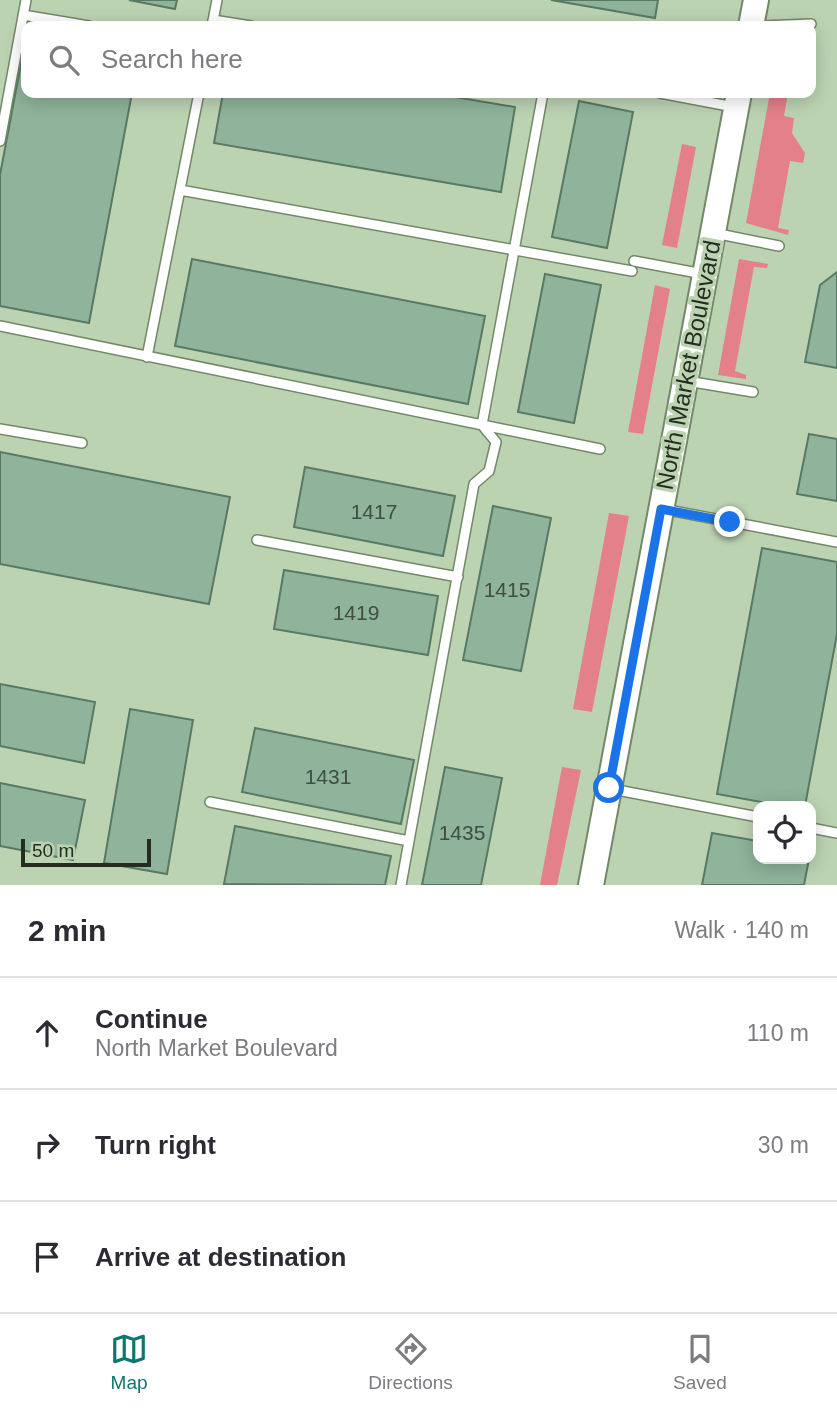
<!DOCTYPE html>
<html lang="en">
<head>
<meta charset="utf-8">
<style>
	:root { --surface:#fff; --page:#f2f2f3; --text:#2b2b33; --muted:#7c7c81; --line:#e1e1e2; --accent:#0f766e }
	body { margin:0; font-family:Helvetica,sans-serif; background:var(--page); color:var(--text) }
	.controls { position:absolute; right:21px; bottom:21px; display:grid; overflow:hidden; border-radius:14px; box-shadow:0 4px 18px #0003 }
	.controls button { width:63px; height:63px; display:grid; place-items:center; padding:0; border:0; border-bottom:2px solid var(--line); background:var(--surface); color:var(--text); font:35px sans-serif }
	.scale { position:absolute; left:21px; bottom:18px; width:130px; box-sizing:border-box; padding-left:7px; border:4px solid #252d21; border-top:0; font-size:19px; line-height:24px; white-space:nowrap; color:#252d21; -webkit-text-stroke:5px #bcd3b2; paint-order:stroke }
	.stop { position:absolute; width:21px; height:21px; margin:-16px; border:5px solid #1a73e8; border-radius:50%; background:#fff }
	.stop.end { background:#1a73e8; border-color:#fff; box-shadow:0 2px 7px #0008 }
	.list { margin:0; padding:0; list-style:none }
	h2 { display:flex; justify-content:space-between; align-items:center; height:91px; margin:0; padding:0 28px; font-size:30px }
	h2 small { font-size:23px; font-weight:400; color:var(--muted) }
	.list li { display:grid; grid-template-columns:46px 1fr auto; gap:21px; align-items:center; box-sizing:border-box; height:112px; padding:0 28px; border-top:2px solid var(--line) }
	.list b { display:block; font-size:26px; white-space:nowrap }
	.list p { margin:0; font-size:23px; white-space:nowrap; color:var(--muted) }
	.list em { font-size:23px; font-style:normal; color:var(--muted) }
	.icon { flex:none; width:38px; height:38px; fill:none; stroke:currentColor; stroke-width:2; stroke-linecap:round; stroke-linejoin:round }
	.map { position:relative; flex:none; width:837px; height:885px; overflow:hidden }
	.search { position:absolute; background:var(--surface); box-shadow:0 4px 18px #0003; left:21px; right:21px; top:21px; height:77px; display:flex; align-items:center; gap:18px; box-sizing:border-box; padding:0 24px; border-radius:14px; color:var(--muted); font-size:26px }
	.sheet { height:427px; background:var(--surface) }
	nav { display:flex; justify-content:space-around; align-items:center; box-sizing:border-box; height:98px; border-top:2px solid var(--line); background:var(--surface); font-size:19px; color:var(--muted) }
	nav a { display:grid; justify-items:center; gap:4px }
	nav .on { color:var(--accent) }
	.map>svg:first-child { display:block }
	.green { fill:#e48188 }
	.building { fill:#8fb39b; stroke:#587a64; stroke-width:2 }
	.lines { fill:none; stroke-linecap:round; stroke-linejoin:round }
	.lane-casing { stroke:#738869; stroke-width:12 }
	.secondary-casing { stroke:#738869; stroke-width:28 }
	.lane { stroke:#fff; stroke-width:9 }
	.secondary { stroke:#fff; stroke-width:24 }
	.route { stroke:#1a73e8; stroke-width:9 }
	.labels { text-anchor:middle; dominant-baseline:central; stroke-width:7; stroke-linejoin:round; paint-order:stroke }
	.number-label { font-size:21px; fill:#404e40 }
	.street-label { font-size:24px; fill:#252d21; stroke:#bcd3b2 }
</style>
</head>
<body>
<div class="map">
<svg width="837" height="885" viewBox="0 0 837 885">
	<rect width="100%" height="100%" fill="#bcd3b2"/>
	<path class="green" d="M770 93H788L784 116 794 118 792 133 805 153 803 163 790 161 778 228 789 230 788 235 746 223Z
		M682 144 696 147 677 248 662 245Z
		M739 259 768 264 767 268 754 267 735 371 746 375V379L718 375Z
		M655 285 670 289 643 434 628 432Z
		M609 513 629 516 592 712 573 709Z
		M562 767 581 770 557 885H540Z"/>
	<path class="building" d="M129 0H177L175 9Z
		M551 0H658L655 18Z
		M26 37V93H132L89 323 0 306V175Z
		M223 93H431L515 107 501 192 214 143Z
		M579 101 633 112 607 248 552 237Z
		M192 259 485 316 468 404 175 346Z
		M837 272V368L805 362 820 285Z
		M545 274 601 285 574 423 518 412Z
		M809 434 837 439V501L797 494Z
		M0 452 230 497 209 604 0 564Z
		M305 467 455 496 443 556 294 527Z
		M493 506 551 518 521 671 463 660Z
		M762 548 837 562V634L805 806H783L717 794Z
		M284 570 438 596 428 655 274 629Z
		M0 684 95 702 84 763 0 746Z
		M130 709 193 720 167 874 104 863Z
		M255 728 414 760 401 824 242 792Z
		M445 767 502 778 481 885H422Z
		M0 783 85 800 73 860 0 846Z
		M235 826 391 856 385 885 224 884Z
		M712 833 758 841V859H809L804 885H702Z"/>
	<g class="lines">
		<g class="lane-casing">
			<path id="lane" d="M23 15 89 26
				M213 20 251 26
				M212 26 217 0
				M761 26 811 24
				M660 93 734 107
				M0 141 26 0
				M180 190 632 271
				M714 233 779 246
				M634 261 703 274
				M0 326 600 449
				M147 357 199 93
				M687 381 753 392
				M0 429 82 443
				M663 509 837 542
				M257 540 458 577
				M612 789 758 817
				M210 802 409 841
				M811 828 837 833
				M401 885 474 484 489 471 496 442 482 425 543 93"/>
		</g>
		<g class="secondary-casing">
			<path id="secondary" d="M751 26 756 0
				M591 885 739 93"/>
		</g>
		<use href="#lane" class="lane"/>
		<use href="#secondary" class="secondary"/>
	</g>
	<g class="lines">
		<path class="route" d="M609 788 661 509 730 522"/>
	</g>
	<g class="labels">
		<g class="number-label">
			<text x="374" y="511">1417</text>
			<text x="507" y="589">1415</text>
			<text x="356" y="612">1419</text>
			<text x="328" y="776">1431</text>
			<text x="462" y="832">1435</text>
		</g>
		<g class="street-label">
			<text transform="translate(688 365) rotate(-79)">North Market Boulevard</text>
		</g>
	</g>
</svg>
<div class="controls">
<button><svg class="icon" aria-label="locate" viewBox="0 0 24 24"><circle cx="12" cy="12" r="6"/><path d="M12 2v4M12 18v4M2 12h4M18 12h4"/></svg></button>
</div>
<div class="scale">50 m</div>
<div class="stop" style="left:609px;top:788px"></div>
<div class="stop end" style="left:730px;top:522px"></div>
<div class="search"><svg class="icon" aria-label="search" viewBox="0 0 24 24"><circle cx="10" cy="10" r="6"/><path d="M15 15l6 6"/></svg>Search here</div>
</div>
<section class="sheet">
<h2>2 min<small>Walk · 140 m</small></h2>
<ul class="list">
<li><svg class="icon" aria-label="ahead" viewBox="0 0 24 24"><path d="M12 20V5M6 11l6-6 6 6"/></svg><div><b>Continue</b><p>North Market Boulevard</p></div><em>110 m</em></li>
<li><svg class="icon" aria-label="right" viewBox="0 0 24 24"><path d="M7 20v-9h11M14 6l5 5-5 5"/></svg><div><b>Turn right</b></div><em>30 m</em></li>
<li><svg class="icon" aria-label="arrive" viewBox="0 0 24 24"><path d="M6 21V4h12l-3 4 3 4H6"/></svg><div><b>Arrive at destination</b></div></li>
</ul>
</section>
<nav>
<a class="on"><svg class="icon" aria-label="map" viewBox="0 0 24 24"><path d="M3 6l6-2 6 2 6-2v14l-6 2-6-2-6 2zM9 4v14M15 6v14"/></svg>Map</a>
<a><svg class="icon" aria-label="directions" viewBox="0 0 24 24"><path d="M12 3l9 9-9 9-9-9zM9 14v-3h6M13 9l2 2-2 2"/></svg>Directions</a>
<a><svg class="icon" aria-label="saved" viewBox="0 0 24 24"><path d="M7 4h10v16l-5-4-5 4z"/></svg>Saved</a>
</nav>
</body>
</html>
